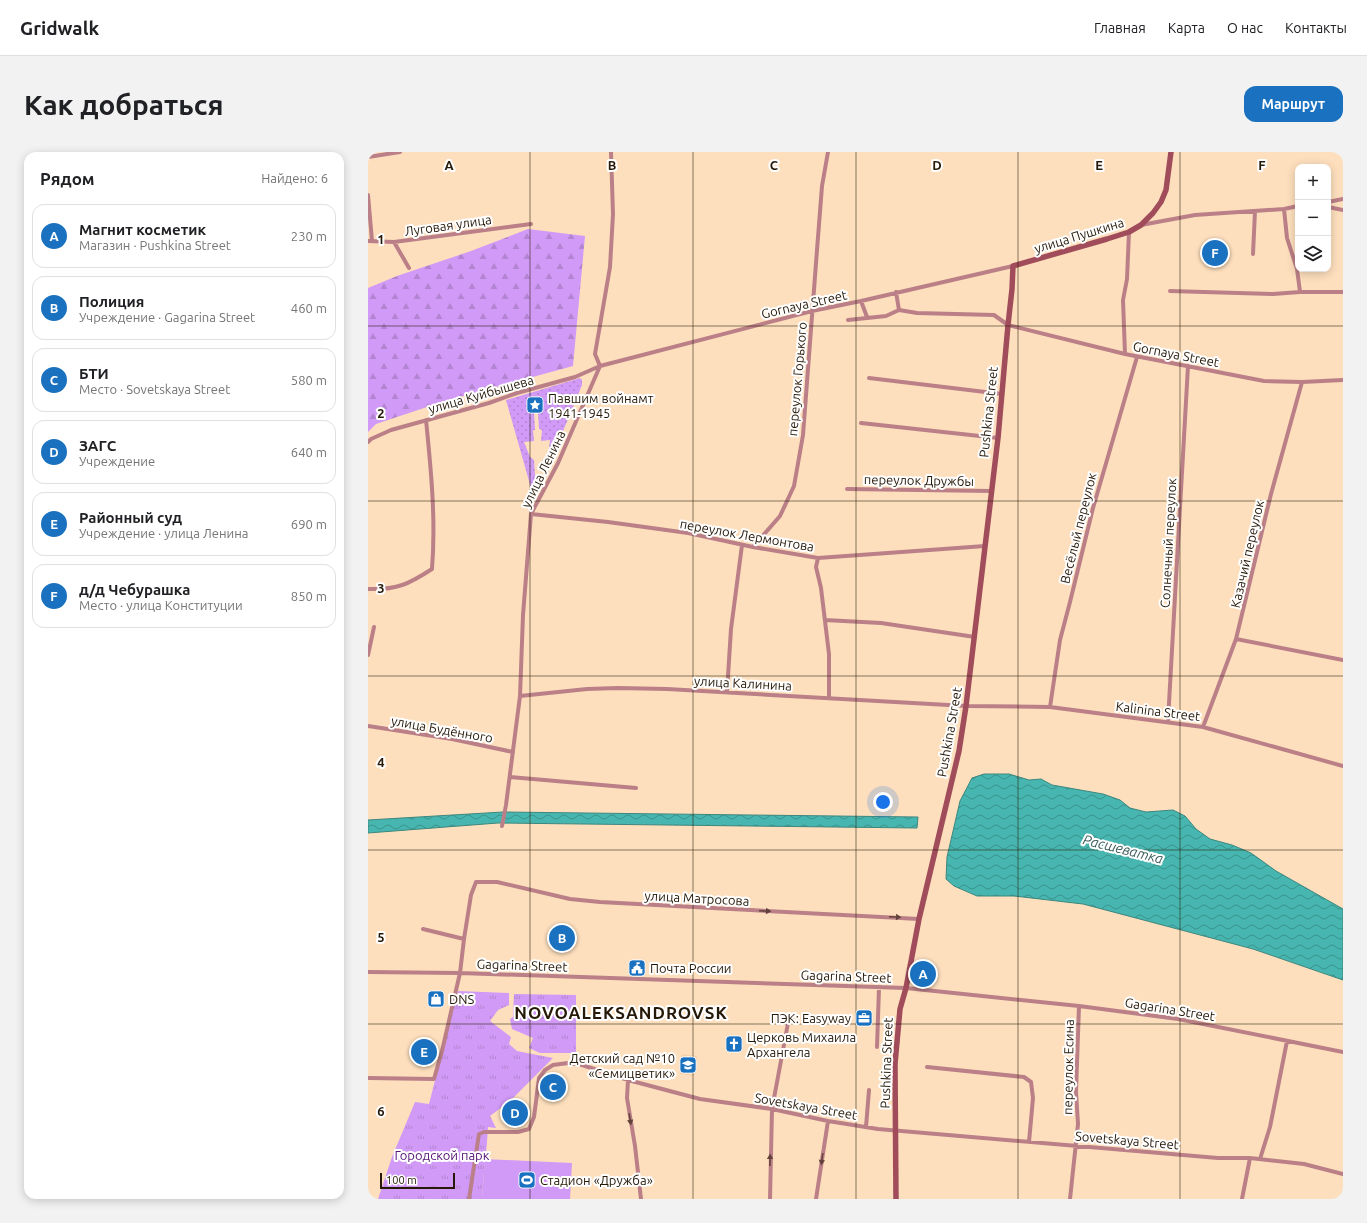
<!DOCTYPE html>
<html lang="ru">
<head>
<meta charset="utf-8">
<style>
	:root { --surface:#fff; --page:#f2f2f2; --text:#202124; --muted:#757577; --line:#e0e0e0; --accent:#1a71bf }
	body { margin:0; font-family:Ubuntu,sans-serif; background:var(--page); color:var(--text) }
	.controls { position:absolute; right:12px; top:12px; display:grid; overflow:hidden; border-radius:8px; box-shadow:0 2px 10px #0003 }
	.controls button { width:36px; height:36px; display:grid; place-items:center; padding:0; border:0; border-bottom:1px solid var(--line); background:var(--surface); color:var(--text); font:20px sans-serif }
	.scale { position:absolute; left:12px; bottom:10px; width:75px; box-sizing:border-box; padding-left:4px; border:2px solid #261908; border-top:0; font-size:11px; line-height:14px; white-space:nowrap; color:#261908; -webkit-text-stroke:3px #fff; paint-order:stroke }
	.you { position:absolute; left:515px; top:650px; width:14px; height:14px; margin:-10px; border:3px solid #fff; border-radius:50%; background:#1a73e8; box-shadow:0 0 0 6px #1a73e833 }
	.badge { display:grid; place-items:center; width:26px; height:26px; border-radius:50%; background:var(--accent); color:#fff; font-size:13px; font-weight:700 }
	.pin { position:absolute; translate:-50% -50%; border:2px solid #fff; box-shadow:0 1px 4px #0006 }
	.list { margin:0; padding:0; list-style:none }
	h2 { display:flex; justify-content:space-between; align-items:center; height:52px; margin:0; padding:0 16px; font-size:17px }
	h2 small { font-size:13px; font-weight:400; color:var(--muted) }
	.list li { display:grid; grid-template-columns:26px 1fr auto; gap:12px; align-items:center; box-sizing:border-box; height:64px; margin:0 8px 8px; padding:0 8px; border:1px solid var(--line); border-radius:12px }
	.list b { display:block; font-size:15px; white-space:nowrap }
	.list p { margin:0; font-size:13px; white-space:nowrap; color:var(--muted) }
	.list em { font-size:13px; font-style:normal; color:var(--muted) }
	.icon { flex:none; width:22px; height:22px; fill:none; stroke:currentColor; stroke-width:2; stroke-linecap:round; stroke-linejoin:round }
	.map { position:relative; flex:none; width:975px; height:1047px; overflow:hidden; border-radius:12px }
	header { display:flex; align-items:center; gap:24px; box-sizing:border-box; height:56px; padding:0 20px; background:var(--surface); border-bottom:1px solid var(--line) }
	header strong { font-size:19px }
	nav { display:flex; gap:22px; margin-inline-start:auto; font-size:14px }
	.intro { display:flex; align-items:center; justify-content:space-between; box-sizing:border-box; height:96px; padding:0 24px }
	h1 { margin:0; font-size:28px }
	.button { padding:10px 18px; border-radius:12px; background:var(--accent); color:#fff; font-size:14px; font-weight:700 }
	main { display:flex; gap:24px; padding:0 24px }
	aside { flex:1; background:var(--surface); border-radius:12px; box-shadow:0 2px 10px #0003 }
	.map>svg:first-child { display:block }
	.built { fill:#f5d2ac }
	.grass { fill:url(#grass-dots) }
	.forest { fill:url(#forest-firs) }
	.park { fill:url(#park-tufts) }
	.pitch { fill:#d19af6 }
	.water { fill:url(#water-waves); stroke:#3d877e }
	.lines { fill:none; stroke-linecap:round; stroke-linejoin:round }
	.street { stroke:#bb7f87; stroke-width:4 }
	.secondary { stroke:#a14c5b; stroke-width:5.5 }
	.oneway { fill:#62423b }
	.grid { fill:none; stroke:#261908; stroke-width:1; stroke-opacity:0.55 }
	.labels { text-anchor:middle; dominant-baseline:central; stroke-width:4; stroke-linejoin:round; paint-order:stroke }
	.street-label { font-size:13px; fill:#261908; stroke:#fff }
	.poi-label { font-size:13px; fill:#261908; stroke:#fff; text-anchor:start }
	.park-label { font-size:13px; fill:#541375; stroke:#fff }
	.water-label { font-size:14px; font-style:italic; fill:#3a5c5a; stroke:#fff }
	.district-label { font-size:17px; font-weight:bold; letter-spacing:1px; fill:#261908; stroke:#fff }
	.grid-label { font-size:13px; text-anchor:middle; font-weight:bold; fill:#261908; stroke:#fff; stroke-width:4; stroke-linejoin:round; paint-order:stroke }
</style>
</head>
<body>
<header>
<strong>Gridwalk</strong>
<nav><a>Главная</a><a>Карта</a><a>О нас</a><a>Контакты</a></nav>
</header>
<div class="intro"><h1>Как добраться</h1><a class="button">Маршрут</a></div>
<main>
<aside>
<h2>Рядом<small>Найдено: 6</small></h2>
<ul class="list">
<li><span class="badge">A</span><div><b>Магнит косметик</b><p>Магазин · Pushkina Street</p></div><em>230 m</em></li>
<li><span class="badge">B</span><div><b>Полиция</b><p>Учреждение · Gagarina Street</p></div><em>460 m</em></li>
<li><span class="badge">C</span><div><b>БТИ</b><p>Место · Sovetskaya Street</p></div><em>580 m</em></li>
<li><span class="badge">D</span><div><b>ЗАГС</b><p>Учреждение</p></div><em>640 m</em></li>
<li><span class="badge">E</span><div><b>Районный суд</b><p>Учреждение · улица Ленина</p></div><em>690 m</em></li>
<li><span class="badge">F</span><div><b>д/д Чебурашка</b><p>Место · улица Конституции</p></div><em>850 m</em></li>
</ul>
</aside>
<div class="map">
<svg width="975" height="1047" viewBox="0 0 975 1047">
	<defs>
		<pattern id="grass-dots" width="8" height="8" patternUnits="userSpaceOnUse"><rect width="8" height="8" fill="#d19af6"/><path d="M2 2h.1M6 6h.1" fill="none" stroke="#b384d1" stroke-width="1.8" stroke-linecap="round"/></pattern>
		<pattern id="forest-firs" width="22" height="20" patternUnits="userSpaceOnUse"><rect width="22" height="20" fill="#d19af6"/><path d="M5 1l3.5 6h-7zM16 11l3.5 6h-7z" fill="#b384d1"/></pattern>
		<pattern id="park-tufts" width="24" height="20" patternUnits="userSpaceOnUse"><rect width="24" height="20" fill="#d19af6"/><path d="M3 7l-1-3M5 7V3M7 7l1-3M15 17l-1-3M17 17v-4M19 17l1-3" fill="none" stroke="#b384d1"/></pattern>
		<pattern id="water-waves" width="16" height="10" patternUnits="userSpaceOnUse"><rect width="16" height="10" fill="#47b6b0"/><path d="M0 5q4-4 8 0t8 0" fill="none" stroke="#3b938d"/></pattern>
	</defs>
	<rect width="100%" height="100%" fill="#fddfbd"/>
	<path class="built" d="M314 902 329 904 326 924 312 922Z"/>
	<path class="grass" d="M212 226 214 228V233L177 323 176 307 180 304 182 288 173 289 174 278 171 277 170 261 173 260 172 247 160 248 162 260H166L167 278H165L166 289 156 290 162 305 166 308 168 340 165 343 138 248Z"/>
	<path class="forest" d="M160 77 217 84 205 214 77 249 8 272 0 280V136L29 124 103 99Z"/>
	<path class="park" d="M90 839 141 841V853L130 858 122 869 143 885 141 892 149 899 185 906 142 949 122 964 128 976 120 975C119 999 115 1023 114 1047H10L24 1005 47 950 61 952Z
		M146 842 208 843V901H172L161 896 165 886 144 877 142 867 145 865Z"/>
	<path class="pitch" d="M117 1007 204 1011 202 1047H109V1045H114Z"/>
	<path class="water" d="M616 622H641L661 628 673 627 684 633 735 642 752 648 762 656 778 660 805 658 817 664 828 677 842 687 864 693 883 701 908 719 975 757V828L885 797 715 752 646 744H609L586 734 578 727 579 705 592 649 604 626Z
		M135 660 550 665 549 676 130 671 0 681V668Z"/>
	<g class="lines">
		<path class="street" d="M0 5 32 0
			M0 43 4 89
			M960 50 975 47
			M960 55 975 58
			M773 73 827 63 916 57 930 54
			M0 89 26 90 163 72
			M26 90 41 116
			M885 102 887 59
			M802 139 905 142 932 140 929 117 919 86 916 57
			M528 140 531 158
			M932 140H975
			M493 149 499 165
			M480 168 518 164 531 158 549 161 626 163 640 173 757 202 896 229 934 230 975 228
			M757 202 755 148 759 127 761 80
			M501 226 634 242
			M493 271 630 286
			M0 290 3 287 23 278 121 251 149 241 207 225 232 214 444 159 493 149 645 114
			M479 337 623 339
			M163 362 240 370 320 381 385 395 450 406 617 394
			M385 395 412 364 426 334 435 283 449 98 454 34 460 0
			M450 406 448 415 453 436 461 502V546
			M0 437C29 438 41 432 64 417 68 368 63 317 58 268
			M457 468 513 471 607 485
			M868 487 975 508
			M0 503 6 475
			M359 540 363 477 374 393
			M152 544 219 537 250 536 299 537 598 554 682 555 835 575 975 614
			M682 555 692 488 702 450 725 356 769 205
			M800 569 820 214
			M0 574 84 587 145 600
			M835 575 868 487 903 342 934 230
			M142 625 268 636
			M134 674 138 653 152 544 155 463 163 362 190 311 232 214 227 202 242 115 245 62 243 0
			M55 777 96 787
			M0 820 92 821 538 836 711 854 810 867 975 900
			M509 895 511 836
			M559 915 656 925 663 930 665 946 661 990
			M0 926 66 927 74 899 92 821 96 787 103 743 108 730H129L202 747 232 750 551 767
			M260 928 259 946 267 994 273 1047
			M498 975 501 938
			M892 1007 902 975 919 889
			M101 1047 111 982 116 980H150L161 977 166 965 171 926 177 918 185 913 200 911 214 913 260 928 332 947 404 957 460 969 510 977 850 1006H882L936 1012 975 1022
			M402 1047 404 957 420 871
			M448 1047 460 969
			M702 1047 710 972 708 940 711 854
			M874 1047 882 1006"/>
		<path class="secondary" d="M528 1047 527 912 532 857 538 836 551 767 591 599 598 554 630 286 640 173 644 137 645 114 739 87 761 80 773 73 785 61 793 50 798 38 803 0"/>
	</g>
	<defs><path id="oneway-solid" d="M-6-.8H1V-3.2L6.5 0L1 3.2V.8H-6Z"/></defs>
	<g class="oneway">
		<use href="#oneway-solid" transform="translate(397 759) rotate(3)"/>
		<use href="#oneway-solid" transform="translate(527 765) rotate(3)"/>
		<use href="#oneway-solid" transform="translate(262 967) rotate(81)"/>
		<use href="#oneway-solid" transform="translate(454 1007) rotate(98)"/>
		<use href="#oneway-solid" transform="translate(402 1008) rotate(-89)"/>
	</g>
	<path class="grid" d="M162 0V1047M325 0V1047M488 0V1047M650 0V1047M812 0V1047M0 174H975M0 349H975M0 524H975M0 698H975M0 872H975"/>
	<defs>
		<g id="sight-square" transform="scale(0.9)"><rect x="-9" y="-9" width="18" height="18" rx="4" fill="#1a71bf" stroke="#fff"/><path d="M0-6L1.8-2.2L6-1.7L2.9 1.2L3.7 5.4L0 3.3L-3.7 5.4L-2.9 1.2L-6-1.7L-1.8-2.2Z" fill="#fff"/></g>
		<g id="civic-square" transform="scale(0.9)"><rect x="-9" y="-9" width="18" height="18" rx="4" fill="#1a71bf" stroke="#fff"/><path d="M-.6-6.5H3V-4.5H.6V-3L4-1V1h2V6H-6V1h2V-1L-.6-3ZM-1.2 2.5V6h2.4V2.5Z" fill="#fff"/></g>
		<g id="shop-square" transform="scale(0.9)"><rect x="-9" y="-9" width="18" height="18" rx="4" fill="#1a71bf" stroke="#fff"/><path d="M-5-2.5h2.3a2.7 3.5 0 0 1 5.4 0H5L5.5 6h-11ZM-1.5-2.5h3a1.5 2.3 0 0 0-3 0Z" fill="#fff"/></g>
		<g id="office-square" transform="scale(0.9)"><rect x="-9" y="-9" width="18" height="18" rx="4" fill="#1a71bf" stroke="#fff"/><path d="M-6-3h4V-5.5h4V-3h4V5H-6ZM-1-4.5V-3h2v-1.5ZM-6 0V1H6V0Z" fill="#fff"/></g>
		<g id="church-square" transform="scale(0.9)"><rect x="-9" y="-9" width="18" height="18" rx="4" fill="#1a71bf" stroke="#fff"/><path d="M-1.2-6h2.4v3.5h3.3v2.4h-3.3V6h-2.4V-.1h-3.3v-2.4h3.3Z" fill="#fff"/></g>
		<g id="school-square" transform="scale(0.9)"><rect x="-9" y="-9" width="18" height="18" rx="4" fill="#1a71bf" stroke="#fff"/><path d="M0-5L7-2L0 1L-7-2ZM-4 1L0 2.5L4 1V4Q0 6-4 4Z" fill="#fff"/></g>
		<g id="stadium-square" transform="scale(0.9)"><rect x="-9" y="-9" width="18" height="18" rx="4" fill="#1a71bf" stroke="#fff"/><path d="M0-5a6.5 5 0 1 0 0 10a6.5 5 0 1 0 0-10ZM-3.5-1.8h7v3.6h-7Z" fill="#fff"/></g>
	</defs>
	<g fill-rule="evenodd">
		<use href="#sight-square" x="167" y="253"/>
		<use href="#civic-square" x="269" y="816"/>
		<use href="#shop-square" x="68" y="847"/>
		<use href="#office-square" x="496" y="866"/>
		<use href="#church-square" x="366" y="892"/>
		<use href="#school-square" x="320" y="913"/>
		<use href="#stadium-square" x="159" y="1028"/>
	</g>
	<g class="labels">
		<g class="street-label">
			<text transform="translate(80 73) rotate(-8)">Луговая улица</text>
			<text transform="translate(711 83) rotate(-17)">улица Пушкина</text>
			<text transform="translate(436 152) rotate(-13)">Gornaya Street</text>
			<text transform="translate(808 202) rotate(11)">Gornaya Street</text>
			<text transform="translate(429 227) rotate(-85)">переулок Горького</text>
			<text transform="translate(113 242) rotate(-16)">улица Куйбышева</text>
			<text transform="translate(620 260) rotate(-84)">Pushkina Street</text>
			<text transform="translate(175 317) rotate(-64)">улица Ленина</text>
			<text transform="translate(551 328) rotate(1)">переулок Дружбы</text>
			<text transform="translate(710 376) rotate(-76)">Весёлый переулок</text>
			<text transform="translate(379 383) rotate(10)">переулок Лермонтова</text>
			<text transform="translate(800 391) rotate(-87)">Солнечный переулок</text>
			<text transform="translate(879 402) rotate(-77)">Казачий переулок</text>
			<text transform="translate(375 531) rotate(3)">улица Калинина</text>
			<text transform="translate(790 559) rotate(7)">Kalinina Street</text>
			<text transform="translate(74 577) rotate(10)">улица Будённого</text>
			<text transform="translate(581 580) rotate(-80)">Pushkina Street</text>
			<text transform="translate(329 746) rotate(3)">улица Матросова</text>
			<text transform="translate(154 813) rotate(2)">Gagarina Street</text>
			<text transform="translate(478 824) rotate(2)">Gagarina Street</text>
			<text transform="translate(802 857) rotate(9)">Gagarina Street</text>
			<text transform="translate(518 911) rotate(-88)">Pushkina Street</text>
			<text transform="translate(700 915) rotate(-89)">переулок Есина</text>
			<text transform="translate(438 954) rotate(10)">Sovetskaya Street</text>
			<text transform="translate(759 988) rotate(5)">Sovetskaya Street</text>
		</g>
		<g class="poi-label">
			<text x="180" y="246">Павшим войнамт<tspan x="180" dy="15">1941-1945</tspan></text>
			<text x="282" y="816">Почта России</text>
			<text x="81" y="847">DNS</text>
			<text x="483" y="866" text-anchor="end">ПЭК: Easyway</text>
			<text x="379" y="885">Церковь Михаила<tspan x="379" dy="15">Архангела</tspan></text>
			<text x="307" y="906" text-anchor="end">Детский сад №10<tspan x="307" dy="15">«Семицветик»</tspan></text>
			<text x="172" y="1028">Стадион «Дружба»</text>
		</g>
		<g class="park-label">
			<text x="74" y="1003">Городской парк</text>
		</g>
		<g class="water-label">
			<text transform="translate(755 697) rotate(14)">Расшеватка</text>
		</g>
		<g class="district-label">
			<text x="253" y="860">NOVOALEKSANDROVSK</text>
		</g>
	</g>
	<g class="grid-label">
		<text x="81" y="18">A</text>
		<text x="244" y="18">B</text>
		<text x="406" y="18">C</text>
		<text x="569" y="18">D</text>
		<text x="731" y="18">E</text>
		<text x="894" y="18">F</text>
		<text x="13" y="92">1</text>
		<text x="13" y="266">2</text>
		<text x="13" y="441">3</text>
		<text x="13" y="615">4</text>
		<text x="13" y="790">5</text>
		<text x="13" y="964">6</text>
	</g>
</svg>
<div class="controls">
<button>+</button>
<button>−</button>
<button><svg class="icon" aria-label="layers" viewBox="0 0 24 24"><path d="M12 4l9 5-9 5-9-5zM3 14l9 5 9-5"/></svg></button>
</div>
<div class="scale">100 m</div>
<div class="you"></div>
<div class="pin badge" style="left:555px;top:822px">A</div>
<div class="pin badge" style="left:194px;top:786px">B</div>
<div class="pin badge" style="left:185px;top:935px">C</div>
<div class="pin badge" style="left:147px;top:961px">D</div>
<div class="pin badge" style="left:56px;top:900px">E</div>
<div class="pin badge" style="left:847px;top:101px">F</div>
</div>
</main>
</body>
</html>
